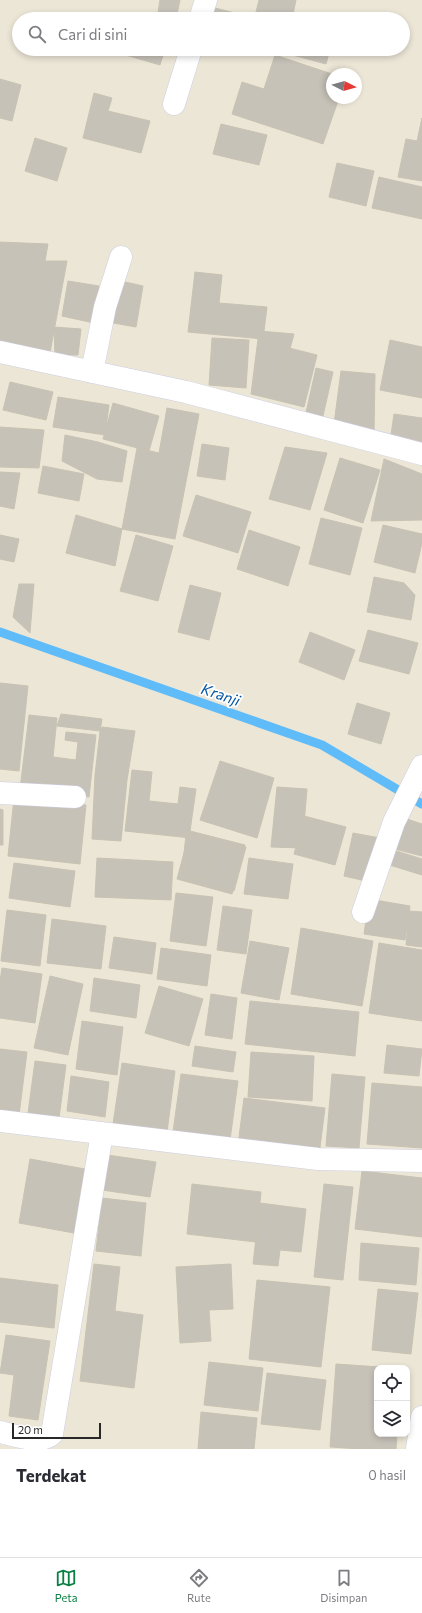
<!DOCTYPE html>
<html lang="id">
<head>
<meta charset="utf-8">
<style>
	:root { --surface:#fff; --page:#f7f7f7; --text:#2b2b33; --muted:#7c7c81; --line:#e1e1e2; --accent:#0b8043 }
	body { margin:0; font-family:Commissioner,sans-serif; background:var(--page); color:var(--text) }
	.controls { position:absolute; right:12px; bottom:12px; display:grid; overflow:hidden; border-radius:8px; box-shadow:0 2px 6px #0003 }
	.controls button { width:36px; height:36px; display:grid; place-items:center; padding:0; border:0; border-bottom:1px solid var(--line); background:var(--surface); color:var(--text); font:20px sans-serif }
	.compass { position:absolute; left:326px; top:68px; width:36px; height:36px; border-radius:50%; background:var(--surface); box-shadow:0 2px 6px #0003; rotate:96deg }
	.scale { position:absolute; left:12px; bottom:10px; width:89px; box-sizing:border-box; padding-left:4px; border:2px solid #282828; border-top:0; font-size:11px; line-height:14px; white-space:nowrap; color:#282828; -webkit-text-stroke:3px #fff; paint-order:stroke }
	.list { margin:0; padding:0; list-style:none }
	h2 { display:flex; justify-content:space-between; align-items:center; height:52px; margin:0; padding:0 16px; font-size:17px }
	h2 small { font-size:13px; font-weight:400; color:var(--muted) }
	.icon { flex:none; width:22px; height:22px; fill:none; stroke:currentColor; stroke-width:2; stroke-linecap:round; stroke-linejoin:round }
	.map { position:relative; flex:none; width:422px; height:1449px; overflow:hidden }
	.search { position:absolute; background:var(--surface); box-shadow:0 2px 6px #0003; left:12px; right:12px; top:12px; height:44px; display:flex; align-items:center; gap:10px; box-sizing:border-box; padding:0 14px; border-radius:22px; color:var(--muted); font-size:15px }
	.sheet { height:108px; background:var(--surface) }
	nav { display:flex; justify-content:space-around; align-items:center; box-sizing:border-box; height:56px; border-top:1px solid var(--line); background:var(--surface); font-size:11px; color:var(--muted) }
	nav a { display:grid; justify-items:center; gap:2px }
	nav .on { color:var(--accent) }
	.map>svg:first-child { display:block }
	.lines { fill:none; stroke-linecap:round; stroke-linejoin:round }
	.stream { stroke:#60bcf8; stroke-width:9 }
	.building { fill:#c7c2b8; stroke:#c7c2b1 }
	.minor-casing { stroke:#cdcee2; stroke-width:23 }
	.minor { stroke:#fff; stroke-width:22 }
	.labels { text-anchor:middle; dominant-baseline:central; stroke-width:3.5; stroke-linejoin:round; paint-order:stroke }
	.water-label { font-size:15px; font-style:italic; fill:#0356a1; stroke:#fff }
</style>
</head>
<body>
<div class="map">
<svg width="422" height="1449" viewBox="0 0 422 1449">
	<rect width="100%" height="100%" fill="#ece6d7"/>
	<g class="lines">
		<path class="stream" d="M0 632 322 745 422 804"/>
	</g>
	<path class="building" d="M160 0H180L176 19H157Z
		M259 0H296L292 19H268L255 16Z
		M215 8 259 19H213Z
		M112 49H165L160 65 112 51Z
		M245 49H268L267 54Z
		M290 49H330L326 64 289 54Z
		M275 55 332 74V98H339L323 144 232 114 242 82 264 89Z
		M0 79 21 85 12 121 0 118Z
		M94 93 112 98 108 111 150 121 141 153 83 138Z
		M422 118V181L398 177 406 139 417 141Z
		M221 124 267 135 259 165 213 154Z
		M35 138 67 148 57 181 25 171Z
		M337 163 374 171 366 206 329 197Z
		M379 177 422 187V219L372 208Z
		M0 242 48 244 45 261H67L49 358 0 347Z
		M195 272 222 275 219 303 267 307 263 339 188 332Z
		M116 280 143 286 136 327 108 322Z
		M68 281 99 286 94 323 62 316Z
		M54 327 81 329 78 355H55Z
		M259 331 294 334 276 400 251 394Z
		M212 338 249 340 246 388 209 385Z
		M390 340 422 347V398L380 390Z
		M289 348 317 355 304 407 276 400Z
		M316 368 333 372 322 420 305 417Z
		M341 371 375 374 374 432 334 424Z
		M10 382 53 392 46 420 3 410Z
		M58 397 109 405 105 435 53 427Z
		M113 403 159 416 149 451 103 439Z
		M167 408 199 414 175 539 122 529 137 448 159 453Z
		M394 414 422 418V447L390 442Z
		M0 427 44 430 39 468 0 467Z
		M65 435 98 442 127 451 122 482 97 479 62 461Z
		M202 444 229 448 225 480 197 476Z
		M285 447 327 453 310 510 269 499Z
		M340 458 380 470 363 523 324 510Z
		M384 459 422 474V520L371 521Z
		M43 466 84 474 79 501 38 493Z
		M0 472 20 473 14 509 0 506Z
		M196 495 251 512 238 553 183 536Z
		M76 515 122 529 115 566 66 553Z
		M321 518 362 528 350 575 309 564Z
		M383 525 422 534V543L415 573 374 562Z
		M249 530 300 547 288 586 237 569Z
		M0 535 19 539 14 562 0 559Z
		M136 535 173 546 158 601 120 591Z
		M374 577 404 583 415 595 411 620 367 612Z
		M19 584H34L30 633 13 617Z
		M190 585 221 593 209 640 178 632Z
		M368 630 418 643 409 674 359 661Z
		M310 632 355 650 344 680 299 662Z
		M0 683 28 686 19 771 0 769Z
		M357 703 390 713 381 744 348 734Z
		M61 714 102 719 100 731 57 726Z
		M29 715 57 718 53 757 76 760 78 742 65 740 66 732 96 735 89 797 20 789Z
		M102 727 135 731 127 780 95 775 100 731Z
		M220 761 274 778 257 838 200 820Z
		M132 770 152 772 149 801 178 804 180 787 196 789 190 831 191 838 125 831Z
		M95 775 127 780 121 841 92 839Z
		M277 787 307 789 302 848 271 847Z
		M14 798 86 805 80 864 8 856Z
		M0 809 3 810V845H0Z
		M304 816 346 827 335 865 294 854Z
		M407 819 422 824V856L391 848Z
		M190 831 245 845 232 894 177 879Z
		M353 833 380 838 370 882 344 876Z
		M186 835 220 840 202 879 181 880Z
		M217 847H246L234 891 205 884Z
		M387 848 422 859V875L383 863Z
		M97 858 173 862 171 900 95 897Z
		M249 858 293 864 288 899 244 894Z
		M14 863 75 871 70 907 9 898Z
		M176 893 213 897 206 946 170 941Z
		M369 899 410 906 405 940 364 934Z
		M223 906 252 910 246 954 217 950Z
		M7 910 46 915 40 966 1 961Z
		M409 911 422 912V947L406 945Z
		M52 919 106 926 101 969 47 963Z
		M301 928 373 941 362 1006 291 994Z
		M114 937 156 943 152 974 109 968Z
		M250 941 289 948 279 1000 241 993Z
		M379 943 422 950V1021L369 1013Z
		M161 948 211 955 207 986 157 979Z
		M2 968 42 974 35 1023 0 1018V981Z
		M50 976 83 984 68 1055 34 1048Z
		M94 978 140 985 136 1018 90 1011Z
		M159 986 203 999 189 1046 145 1033Z
		M211 994 237 998 232 1039 205 1035Z
		M250 1001 359 1012 355 1056 245 1044Z
		M82 1021 123 1027 117 1075 76 1069Z
		M387 1045 422 1049 419 1076 384 1073Z
		M195 1046 236 1052 233 1072 192 1066Z
		M0 1049 27 1052 19 1115 0 1112Z
		M251 1052 314 1056 312 1101 248 1097Z
		M35 1061 66 1065 59 1118 28 1113Z
		M122 1063 175 1071 167 1132 113 1124Z
		M181 1074 238 1081 230 1140 173 1132Z
		M332 1074 365 1077 359 1148 326 1146Z
		M71 1076 109 1082 105 1117 67 1111Z
		M372 1083 422 1087V1148L367 1144Z
		M244 1098 325 1108 319 1155 238 1145Z
		M107 1155 156 1162 150 1197 102 1190Z
		M30 1159 85 1169 74 1233 19 1223Z
		M362 1171 422 1178V1237L355 1229Z
		M192 1184 261 1192 256 1242 187 1234Z
		M324 1184 353 1187 343 1280 314 1277Z
		M102 1198 146 1203 141 1256 96 1251Z
		M260 1203 306 1209 301 1252 280 1250 278 1266 253 1264Z
		M361 1243 419 1248 416 1285 359 1280Z
		M94 1264 120 1267 115 1311 143 1315 134 1388 80 1381Z
		M231 1264 233 1309 209 1310 211 1341 180 1343 176 1267Z
		M0 1278 58 1285 54 1328 0 1322Z
		M257 1280 330 1287 321 1367 249 1359Z
		M378 1289 418 1293 411 1354 372 1350Z
		M6 1335 50 1341 38 1420 9 1416 14 1375 0 1373Z
		M209 1362 263 1368 258 1411 204 1405Z
		M336 1364 380 1367 377 1368V1434H397L396 1449H360L330 1447Z
		M267 1373 326 1380 320 1430 261 1424Z
		M201 1412 257 1418 254 1449H198Z"/>
	<g class="lines">
		<g class="minor-casing">
			<path id="minor" d="M200 19 206 0
				M174 104 191 49
				M0 352 186 392 422 454
				M92 372 105 307 121 257
				M0 793 75 797
				M363 912 394 822 422 766
				M0 1121 318 1159 422 1161
				M0 1432C14 1435 41 1445 52 1434L102 1133
				M417 1449 422 1417"/>
		</g>
		<use href="#minor" class="minor"/>
	</g>
	<g class="labels">
		<g class="water-label">
			<text transform="translate(221 694) rotate(19)">Kranji</text>
		</g>
	</g>
</svg>
<div class="controls">
<button><svg class="icon" aria-label="locate" viewBox="0 0 24 24"><circle cx="12" cy="12" r="6"/><path d="M12 2v4M12 18v4M2 12h4M18 12h4"/></svg></button>
<button><svg class="icon" aria-label="layers" viewBox="0 0 24 24"><path d="M12 4l9 5-9 5-9-5zM3 14l9 5 9-5"/></svg></button>
</div>
<svg class="compass" viewBox="-18 -18 36 36"><path d="M0-13l5 13h-10z" fill="#e53935"/><path d="M0 13l5-13h-10z" fill="#7c7c81"/></svg>
<div class="scale">20 m</div>
<div class="search"><svg class="icon" aria-label="search" viewBox="0 0 24 24"><circle cx="10" cy="10" r="6"/><path d="M15 15l6 6"/></svg>Cari di sini</div>
</div>
<section class="sheet">
<h2>Terdekat<small>0 hasil</small></h2>
<ul class="list">
</ul>
</section>
<nav>
<a class="on"><svg class="icon" aria-label="map" viewBox="0 0 24 24"><path d="M3 6l6-2 6 2 6-2v14l-6 2-6-2-6 2zM9 4v14M15 6v14"/></svg>Peta</a>
<a><svg class="icon" aria-label="directions" viewBox="0 0 24 24"><path d="M12 3l9 9-9 9-9-9zM9 14v-3h6M13 9l2 2-2 2"/></svg>Rute</a>
<a><svg class="icon" aria-label="saved" viewBox="0 0 24 24"><path d="M7 4h10v16l-5-4-5 4z"/></svg>Disimpan</a>
</nav>
</body>
</html>
